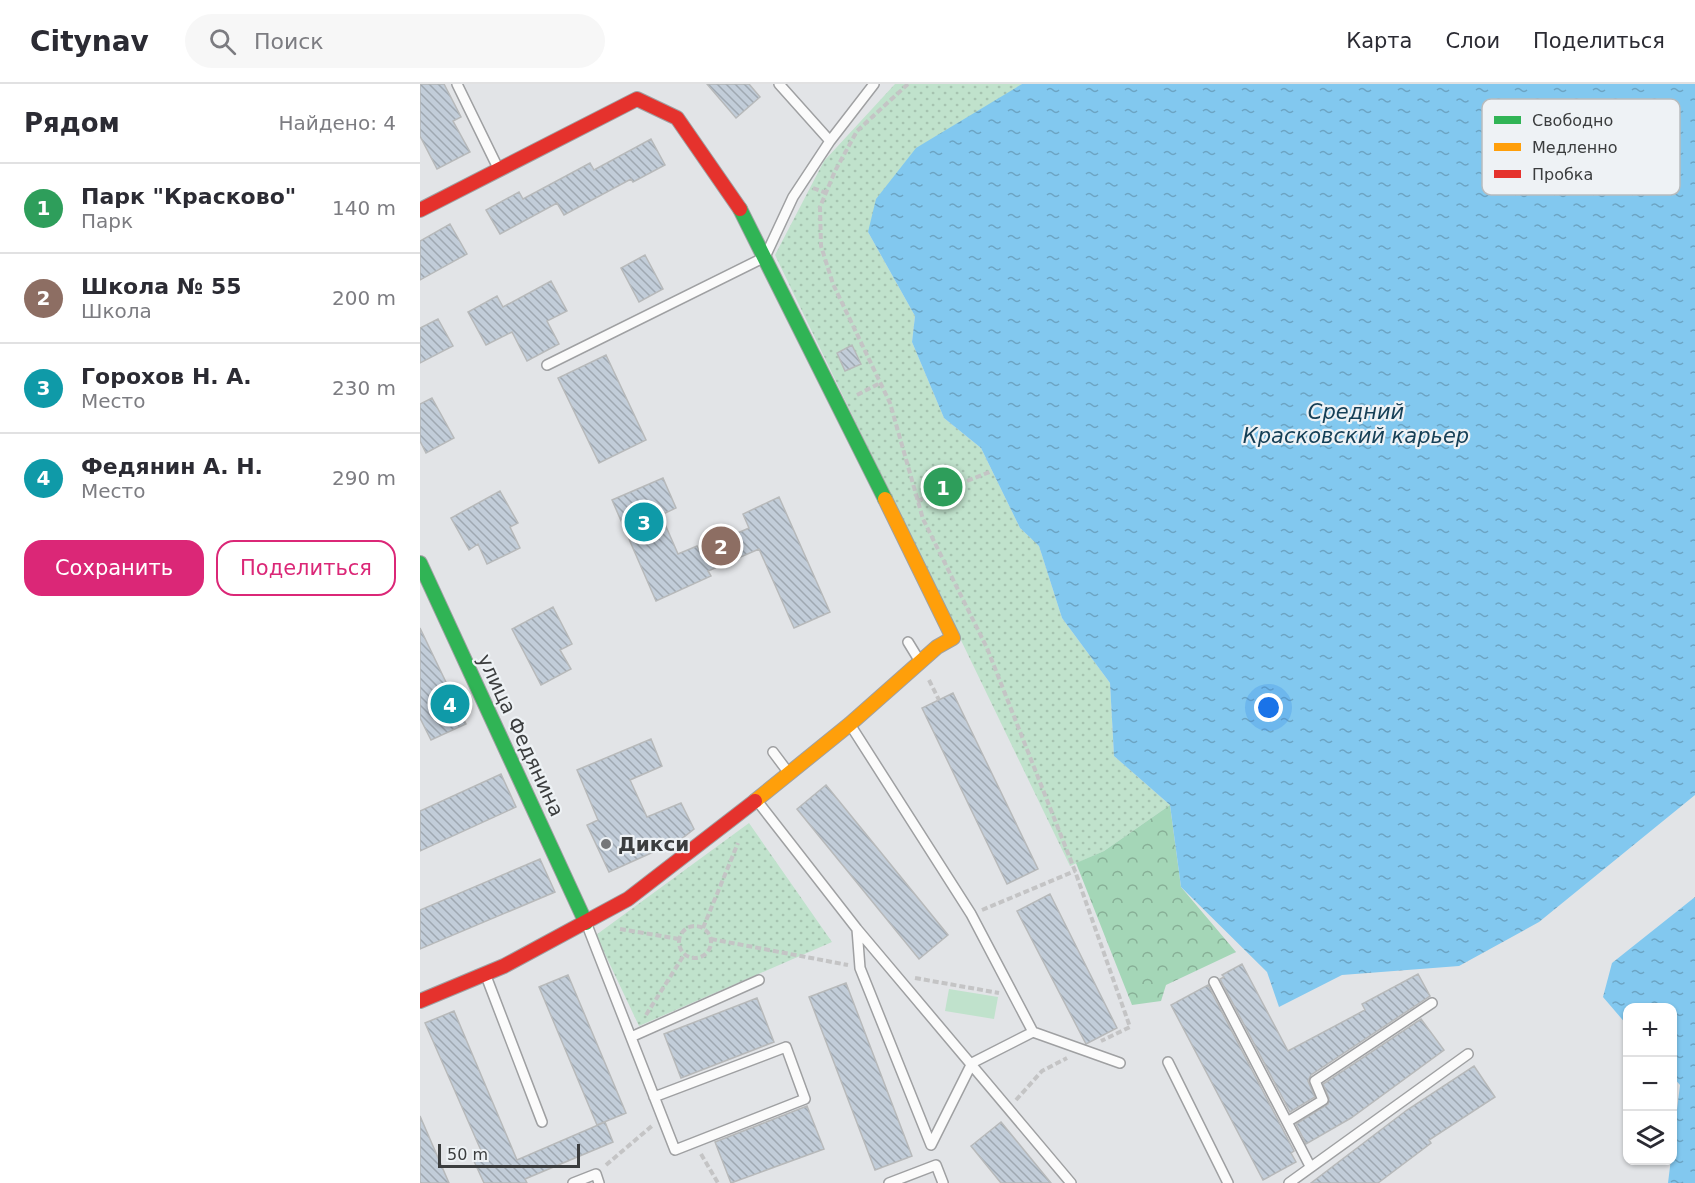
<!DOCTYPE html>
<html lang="ru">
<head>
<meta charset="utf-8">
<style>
	:root { --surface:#fff; --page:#f7f7f7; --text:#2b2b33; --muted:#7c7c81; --line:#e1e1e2; --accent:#db2777 }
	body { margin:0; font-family:"DejaVu Sans",sans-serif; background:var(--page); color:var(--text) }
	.controls { position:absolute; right:18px; bottom:18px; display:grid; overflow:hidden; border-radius:12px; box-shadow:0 2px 4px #0004 }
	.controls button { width:54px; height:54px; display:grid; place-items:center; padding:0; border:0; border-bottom:2px solid var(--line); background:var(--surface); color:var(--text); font:30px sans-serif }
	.scale { position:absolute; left:18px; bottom:15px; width:142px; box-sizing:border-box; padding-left:6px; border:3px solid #3b3d3e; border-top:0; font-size:16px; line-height:21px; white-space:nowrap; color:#3b3d3e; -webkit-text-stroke:4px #eef2f5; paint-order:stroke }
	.you { position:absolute; left:849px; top:624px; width:21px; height:21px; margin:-15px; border:4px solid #fff; border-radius:50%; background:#1a73e8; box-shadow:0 0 0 9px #1a73e833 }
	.badge { display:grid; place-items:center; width:39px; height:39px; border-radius:50%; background:var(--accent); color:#fff; font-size:20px; font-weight:700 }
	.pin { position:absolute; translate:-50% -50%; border:3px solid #fff; box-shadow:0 2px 6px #0006 }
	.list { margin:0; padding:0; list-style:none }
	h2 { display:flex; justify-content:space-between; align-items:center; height:78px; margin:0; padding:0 24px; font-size:26px }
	h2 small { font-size:20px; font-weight:400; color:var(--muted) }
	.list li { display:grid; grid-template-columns:39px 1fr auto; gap:18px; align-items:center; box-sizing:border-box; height:90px; padding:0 24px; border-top:2px solid var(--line) }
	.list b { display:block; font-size:22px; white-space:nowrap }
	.list p { margin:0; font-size:20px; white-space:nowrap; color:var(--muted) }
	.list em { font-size:20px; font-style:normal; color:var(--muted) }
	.actions { display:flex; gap:12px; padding:18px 24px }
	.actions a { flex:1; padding:14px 0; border:2px solid var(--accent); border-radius:18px; text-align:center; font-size:21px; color:var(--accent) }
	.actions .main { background:var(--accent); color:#fff }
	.icon { flex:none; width:33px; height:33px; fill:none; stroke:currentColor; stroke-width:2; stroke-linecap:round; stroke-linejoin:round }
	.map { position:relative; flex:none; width:1275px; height:1099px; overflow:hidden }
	header { display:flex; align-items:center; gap:36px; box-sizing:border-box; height:84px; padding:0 30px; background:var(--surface); border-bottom:2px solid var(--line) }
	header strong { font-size:28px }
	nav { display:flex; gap:33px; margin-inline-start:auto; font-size:21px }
	.search { width:420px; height:54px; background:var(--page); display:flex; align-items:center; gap:15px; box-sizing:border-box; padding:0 21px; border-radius:33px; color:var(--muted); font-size:22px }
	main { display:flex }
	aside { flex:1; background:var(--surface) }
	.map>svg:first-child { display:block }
	.grass { fill:url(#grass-dots) }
	.forest { fill:url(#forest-crowns) }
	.garden { fill:#c0e2cc }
	.water { fill:url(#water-ripples) }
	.building { fill:url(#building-back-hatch); stroke:#b7b9ba; stroke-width:1.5 }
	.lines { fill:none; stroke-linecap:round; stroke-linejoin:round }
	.lane-casing { stroke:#9fa0a2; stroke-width:12 }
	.fast-casing { stroke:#9fa0a2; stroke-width:16 }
	.slow-casing { stroke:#9fa0a2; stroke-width:16 }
	.jam-casing { stroke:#9fa0a2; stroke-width:16 }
	.path { stroke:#c4c4c5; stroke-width:4; stroke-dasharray:6 3; stroke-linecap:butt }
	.lane { stroke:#fbfbfb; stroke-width:9 }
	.fast { stroke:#30b455; stroke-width:14 }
	.slow { stroke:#ff9f0a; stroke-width:14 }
	.jam { stroke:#e5322d; stroke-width:14 }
	.poi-dot { fill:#757779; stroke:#eef2f5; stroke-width:2 }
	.labels { text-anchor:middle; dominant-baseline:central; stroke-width:4.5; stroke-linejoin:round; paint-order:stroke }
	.street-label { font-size:20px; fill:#3b3d3e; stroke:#eef2f5 }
	.poi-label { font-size:20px; font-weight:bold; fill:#3b3d3e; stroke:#eef2f5; text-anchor:start }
	.water-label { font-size:21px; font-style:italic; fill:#153f56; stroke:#eef2f5 }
	.key { fill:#eef2f5; stroke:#b8bcbe; stroke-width:1.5 }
	.key-label { font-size:16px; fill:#3b3d3e }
</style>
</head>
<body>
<header>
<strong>Citynav</strong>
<div class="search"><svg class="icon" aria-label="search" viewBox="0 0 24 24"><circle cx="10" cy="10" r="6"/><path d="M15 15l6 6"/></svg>Поиск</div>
<nav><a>Карта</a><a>Слои</a><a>Поделиться</a></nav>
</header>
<main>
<aside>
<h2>Рядом<small>Найдено: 4</small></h2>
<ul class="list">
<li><span class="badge" style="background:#2e9e5b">1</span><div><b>Парк &quot;Красково&quot;</b><p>Парк</p></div><em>140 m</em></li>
<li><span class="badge" style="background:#8d6e63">2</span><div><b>Школа № 55</b><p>Школа</p></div><em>200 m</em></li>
<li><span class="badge" style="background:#0f9aa8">3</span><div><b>Горохов Н. А.</b><p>Место</p></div><em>230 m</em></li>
<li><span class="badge" style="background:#0f9aa8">4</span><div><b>Федянин А. Н.</b><p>Место</p></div><em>290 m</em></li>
</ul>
<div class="actions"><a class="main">Сохранить</a><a>Поделиться</a></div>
</aside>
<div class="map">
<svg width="1275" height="1099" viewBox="0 0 1275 1099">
	<defs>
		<pattern id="grass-dots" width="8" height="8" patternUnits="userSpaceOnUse" patternTransform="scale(1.5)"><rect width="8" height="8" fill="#c0e2cc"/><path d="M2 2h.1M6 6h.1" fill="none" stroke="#a6c3b0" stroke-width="1.8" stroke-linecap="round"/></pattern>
		<pattern id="forest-crowns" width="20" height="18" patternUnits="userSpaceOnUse" patternTransform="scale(1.5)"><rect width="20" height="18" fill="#a4d6b7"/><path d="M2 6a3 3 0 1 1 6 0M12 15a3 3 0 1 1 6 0" fill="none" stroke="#87af96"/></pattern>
		<pattern id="water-ripples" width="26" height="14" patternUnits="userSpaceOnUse" patternTransform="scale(1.5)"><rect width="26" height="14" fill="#82c8ef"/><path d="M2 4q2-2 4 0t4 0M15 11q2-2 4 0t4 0" fill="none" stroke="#6ca4c3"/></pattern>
		<pattern id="building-back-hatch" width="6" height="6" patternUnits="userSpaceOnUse" patternTransform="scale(1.5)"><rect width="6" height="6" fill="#c2cdd9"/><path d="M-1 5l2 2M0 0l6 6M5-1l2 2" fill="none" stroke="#9fa8b1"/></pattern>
	</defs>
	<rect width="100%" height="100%" fill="#e2e4e7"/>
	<path class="grass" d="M475 0H602L448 148 495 232 492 258 524 334 561 364 600 444 619 462 642 534 690 599 694 672 750 721 684 767 650 782 355 171 404 77Z
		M329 739 412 858 219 942 176 851Z"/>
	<path class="forest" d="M750 721 761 803 816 868 746 901 741 917 712 921 656 779 684 767Z"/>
	<path class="garden" d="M529 905 578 913 574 935 525 927Z"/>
	<path class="water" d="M602 0H1275V711L1119 838 1039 882 922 891 859 923 847 888 761 803 750 721 694 672 690 599 642 534 619 462 600 444 561 364 524 334 492 258 495 232 448 148 456 115 496 64Z
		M1275 813V1099H1248L1260 1001 1253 993 1252 924H1208L1207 941 1183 913 1192 879Z"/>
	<path class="building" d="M0 0H24L41 33 33 37 50 68 17 85 0 52Z
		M287 0H329L340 13 316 34Z
		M231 55 245 81 213 98 211 95 144 131 137 119 80 150 66 126 99 108 103 115 170 79 174 86Z
		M30 140 47 170 0 196V157Z
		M225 171 243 205 219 218 201 184Z
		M131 197 147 227 127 237 139 260 107 277 92 248 66 261 48 228 77 212 83 223Z
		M18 235 33 262 0 279V244Z
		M432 261 441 280 425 287 417 269Z
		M186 271 226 356 179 379 138 294Z
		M12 314 34 354 6 369 0 357V320Z
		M243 394 256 424 241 431 258 470 277 462 279 466 329 444 323 430 359 413 410 528 374 544 339 465 288 487 291 492 236 517 192 416Z
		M80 407 98 439 90 443 100 464 67 480 58 460 49 466 31 434Z
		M133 523 152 560 140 566 151 585 121 601 92 545Z
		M0 544 46 640 11 656 0 634Z
		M533 609 618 785 587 800 502 624Z
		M231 655 242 682 210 696 227 733 261 719 274 745 260 756 189 788 167 741 178 736 157 686Z
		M81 690 96 723 0 767V727Z
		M406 701 528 851 499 875 377 725Z
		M120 775 135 808 0 865V826Z
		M630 810 697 944 666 960 597 827Z
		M822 880 868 967 945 926 942 920 998 890 1010 912 891 991 888 997 895 1013 870 1028 800 895 804 893 802 891Z
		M148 891 206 1029 177 1041 119 903Z
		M426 899 492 1072 455 1086 389 913Z
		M788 901 874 1067 871 1069 876 1078 843 1096 751 921Z
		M337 914 354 958 261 994 244 950Z
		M34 927 97 1076 185 1038 193 1058 105 1095 107 1099H64L53 1075 63 1071 5 939Z
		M1001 935 1024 966 931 1034 886 1060 876 1040 908 1020 909 1014 903 1000Z
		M1054 982 1075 1013 1009 1056 1011 1059 958 1099H891L987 1026Z
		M387 1022 404 1065 311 1099 295 1058Z
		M0 1032 29 1099H0Z
		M581 1038 631 1099H581L551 1062Z"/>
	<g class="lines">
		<g class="lane-casing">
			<path id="lane" d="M37 0 78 84
				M410 57 454 0
				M127 281 345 173 373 113 410 57 359 0
				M488 558 499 576
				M431 642 551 830 613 948 552 979 511 1061 440 884 437 845
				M353 668 368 688
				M338 718 437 845 651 1099
				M167 841 255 1066 385 1015 366 963 234 1013
				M66 892 122 1038
				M794 898 890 1082
				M613 948 700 979
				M211 953 339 896
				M748 978 808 1099
				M867 1038 903 1016 895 997 1012 919
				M153 1099 176 1090 179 1099
				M469 1099 516 1081 523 1099
				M869 1099 1048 970"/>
		</g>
		<g class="fast-casing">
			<path id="fast" d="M320 125 465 415
				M0 479 166 839"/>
		</g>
		<g class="slow-casing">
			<path id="slow" d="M335 717 430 640 517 563 533 554 465 415"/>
		</g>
		<g class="jam-casing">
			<path id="jam" d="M0 126 217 15 257 34 320 125
				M0 917 84 882 208 815 335 717"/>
		</g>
		<path class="path" d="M488 0 437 47 415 87 400 123 401 162 413 200 470 319 503 435 567 564 655 787 710 943 681 957
			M393 104 406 109
			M437 311 460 299
			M497 417 572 387
			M509 596 519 616
			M562 826 655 787
			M259 858a16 16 0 1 1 32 0a16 16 0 1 1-32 0Z
			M283 844 318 759
			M200 845 259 855
			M291 855 428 881
			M495 894 579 909
			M226 931 264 871
			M596 1016 622 987 647 974
			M281 1070 298 1099
			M186 1081 233 1041"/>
		<use href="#lane" class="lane"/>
		<use href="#fast" class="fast"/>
		<use href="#slow" class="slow"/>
		<use href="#jam" class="jam"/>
	</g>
	<circle class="poi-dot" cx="186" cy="760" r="6"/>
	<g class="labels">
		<g class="street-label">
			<text transform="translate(101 651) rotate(65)">улица Федянина</text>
		</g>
		<g class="poi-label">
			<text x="198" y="760">Дикси</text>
		</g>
		<g class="water-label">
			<text x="936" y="328">Средний<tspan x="936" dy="24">Красковский карьер</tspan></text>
		</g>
	</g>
	<rect x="1062" y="15" width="198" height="96" rx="9" class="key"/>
	<rect x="1074" y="32" width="27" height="8" fill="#30b455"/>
	<rect x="1074" y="59" width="27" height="8" fill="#ff9f0a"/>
	<rect x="1074" y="86" width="27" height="8" fill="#e5322d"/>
	<g class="key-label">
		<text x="1112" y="42">Свободно</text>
		<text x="1112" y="69">Медленно</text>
		<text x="1112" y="96">Пробка</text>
	</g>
</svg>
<div class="controls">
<button>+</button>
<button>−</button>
<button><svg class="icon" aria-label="layers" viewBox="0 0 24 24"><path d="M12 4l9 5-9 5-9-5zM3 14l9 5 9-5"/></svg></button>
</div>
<div class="scale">50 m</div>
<div class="you"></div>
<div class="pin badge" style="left:523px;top:403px;background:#2e9e5b">1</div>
<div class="pin badge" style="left:301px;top:462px;background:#8d6e63">2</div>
<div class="pin badge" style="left:224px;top:438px;background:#0f9aa8">3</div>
<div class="pin badge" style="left:30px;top:620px;background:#0f9aa8">4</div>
</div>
</main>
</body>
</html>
